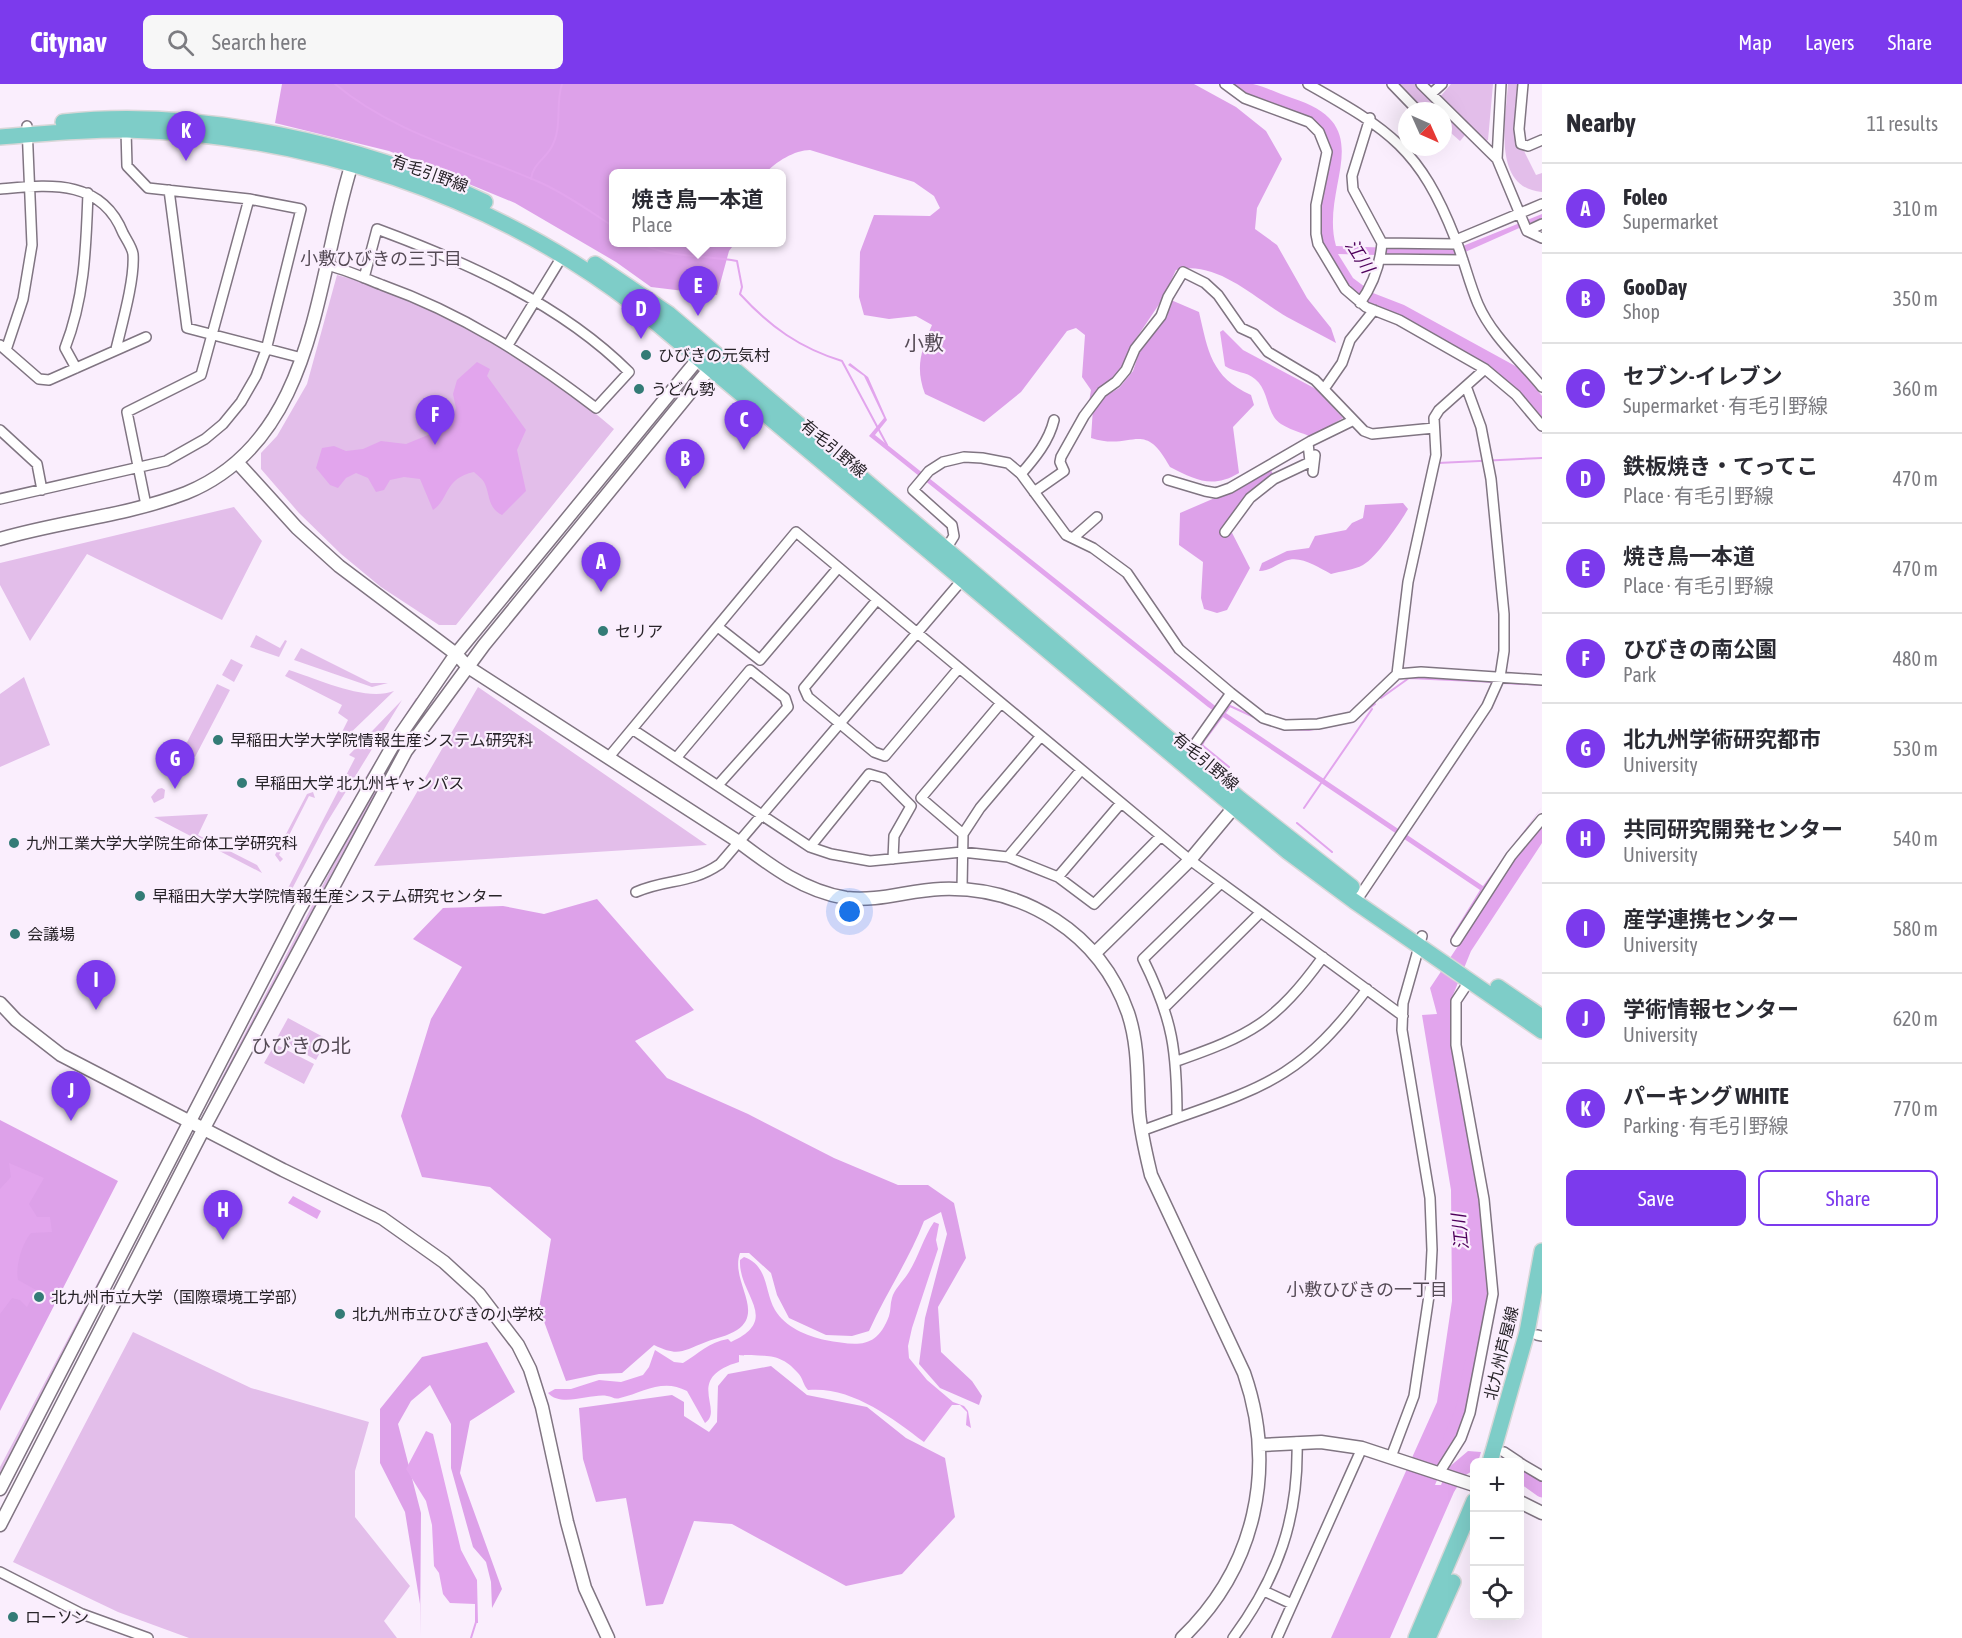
<!DOCTYPE html>
<html lang="en">
<head>
<meta charset="utf-8">
<style>
	:root { --surface:#fff; --page:#f7f7f7; --text:#2b2b33; --muted:#7c7c81; --line:#e1e1e2; --accent:#7c3aed }
	body { margin:0; font-family:"Asap Condensed","Noto Sans JP",sans-serif; background:var(--page); color:var(--text) }
	.controls { position:absolute; right:18px; bottom:18px; display:grid; overflow:hidden; border-radius:9px; box-shadow:0 6px 24px #0002 }
	.controls button { width:54px; height:54px; display:grid; place-items:center; padding:0; border:0; border-bottom:2px solid var(--line); background:var(--surface); color:var(--text); font:30px sans-serif }
	.compass { position:absolute; left:1398px; top:18px; width:54px; height:54px; border-radius:50%; background:var(--surface); box-shadow:0 6px 24px #0002; rotate:135deg }
	.you { position:absolute; left:850px; top:828px; width:21px; height:21px; margin:-15px; border:4px solid #fff; border-radius:50%; background:#1a73e8; box-shadow:0 0 0 9px #1a73e833 }
	.badge { display:grid; place-items:center; width:39px; height:39px; border-radius:50%; background:var(--accent); color:#fff; font-size:20px; font-weight:700 }
	.pin { position:absolute; translate:-50% -50px; filter:drop-shadow(0 2px 3px #0008) }
	.pin::after { content:''; position:absolute; top:32px; width:21px; height:18px; background:inherit; clip-path:polygon(0 0,100% 0,50% 100%) }
	.popup { position:absolute; left:609px; top:85px; width:177px; height:78px; box-sizing:border-box; display:grid; place-content:center; border-radius:9px; background:var(--surface); filter:drop-shadow(0 2px 4px #0005); font-size:20px; white-space:nowrap; color:var(--muted) }
	.popup b { font-size:22px; color:var(--text) }
	.popup::after { content:''; position:absolute; left:50%; top:100%; margin-left:-12px; border:12px solid transparent; border-top-color:var(--surface) }
	.list { margin:0; padding:0; list-style:none }
	h2 { display:flex; justify-content:space-between; align-items:center; height:78px; margin:0; padding:0 24px; font-size:26px }
	h2 small { font-size:20px; font-weight:400; color:var(--muted) }
	.list li { display:grid; grid-template-columns:39px 1fr auto; gap:18px; align-items:center; box-sizing:border-box; height:90px; padding:0 24px; border-top:2px solid var(--line) }
	.list b { display:block; font-size:22px; white-space:nowrap }
	.list p { margin:0; font-size:20px; white-space:nowrap; color:var(--muted) }
	.list em { font-size:20px; font-style:normal; color:var(--muted) }
	.actions { display:flex; gap:12px; padding:18px 24px }
	.actions a { flex:1; padding:14px 0; border:2px solid var(--accent); border-radius:9px; text-align:center; font-size:21px; color:var(--accent) }
	.actions .main { background:var(--accent); color:#fff }
	.icon { flex:none; width:33px; height:33px; fill:none; stroke:currentColor; stroke-width:2; stroke-linecap:round; stroke-linejoin:round }
	.map { position:relative; flex:none; width:1542px; height:1554px; overflow:hidden }
	header { display:flex; align-items:center; gap:36px; box-sizing:border-box; height:84px; padding:0 30px; background:var(--accent); color:#fff }
	header strong { font-size:28px }
	nav { display:flex; gap:33px; margin-inline-start:auto; font-size:21px }
	.search { width:420px; height:54px; background:var(--page); display:flex; align-items:center; gap:15px; box-sizing:border-box; padding:0 21px; border-radius:9px; color:var(--muted); font-size:22px }
	main { display:flex }
	aside { flex:1; background:var(--surface) }
	.map>svg:first-child { display:block }
	.green { fill:#e3beea }
	.forest { fill:#dda1e9 }
	.water { fill:#e2a5ed }
	.lines { fill:none; stroke-linecap:round; stroke-linejoin:round }
	.stream { stroke:#e2a5ed; stroke-width:2 }
	.river { stroke:#e2a5ed; stroke-width:15 }
	.minor-casing { stroke:#807582; stroke-width:12 }
	.tertiary-casing { stroke:#807582; stroke-width:15 }
	.primary-casing { stroke:#d8d7d8; stroke-width:18 }
	.minor { stroke:#fff; stroke-width:9 }
	.tertiary { stroke:#fff; stroke-width:12 }
	.primary { stroke:#7ecdc8; stroke-width:15 }
	.poi-dot { fill:#337b76; stroke:#faeefd; stroke-width:2 }
	.labels { text-anchor:middle; dominant-baseline:central; stroke-width:4.5; stroke-linejoin:round; paint-order:stroke }
	.street-label { font-size:16px; fill:#272328; stroke:#faeefd }
	.poi-label { font-size:16px; fill:#272328; stroke:#faeefd; text-anchor:start }
	.water-label { font-size:18px; font-style:italic; fill:#4e005b; stroke:#faeefd }
	.neighbourhood-label { font-size:18px; fill:#554b56; stroke:#faeefd }
	.quarter-label { font-size:20px; fill:#554b56; stroke:#faeefd }
</style>
</head>
<body>
<header>
<strong>Citynav</strong>
<div class="search"><svg class="icon" aria-label="search" viewBox="0 0 24 24"><circle cx="10" cy="10" r="6"/><path d="M15 15l6 6"/></svg>Search here</div>
<nav><a>Map</a><a>Layers</a><a>Share</a></nav>
</header>
<main>
<div class="map">
<svg width="1542" height="1554" viewBox="0 0 1542 1554">
	<rect width="100%" height="100%" fill="#faeefd"/>
	<path class="green" d="M1396 0H1416L1442 27H1425Z
		M1451 0H1493L1488 56 1484 58 1439 14Z
		M1508 0H1519L1515 47 1518 65 1524 67 1536 91 1542 89V108C1491 104 1506 34 1508 0Z
		M1443 28 1465 51 1460 57 1443 42Z
		M337 191C440 216 534 277 614 345L456 541H439L381 503 341 470 299 429 261 385V369L277 352 307 300Z
		M234 423 262 457 222 536 87 470 30 557 0 501V479Z
		M256 551 280 564 285 556 287 557 279 573 250 563Z
		M301 564 371 599H388L372 603 294 576Z
		M231 575 243 581 234 598 222 591Z
		M289 586C318 595 365 618 394 607L340 659 338 656 348 636 338 629 342 621 285 592Z
		M24 593 50 661 0 683V610Z
		M451 594 251 951 209 1018 358 734 403 657Z
		M217 600 230 606 195 673 183 666Z
		M478 603 707 761 374 782Z
		M416 614 420 616 362 708 358 705Z
		M402 616 326 740 291 807 288 804 355 674 349 671Z
		M162 704 165 706 164 714 154 719 151 713 158 705Z
		M313 708 315 714 309 712 279 771 283 775 280 778 275 771 307 710Z
		M208 730 198 751 257 781 262 789 154 733Z
		M288 934 327 955 316 976 277 954Z
		M275 960 314 980 304 1000 264 979Z
		M135 1128 139 1130 0 1395V1383Z
		M133 1248 251 1304 369 1338 355 1387V1433L410 1502 384 1537 397 1554H189L118 1528 13 1478Z"/>
	<path class="forest" d="M282 0H1194L1236 23 1266 47 1282 75 1257 124 1255 145 1277 161 1307 214 1331 244 1336 259C1320 250 1303 242 1287 233 1254 214 1217 176 1176 186L1162 216 1131 262 1122 284 1089 318 1091 306 1082 293 1085 251 1076 244 1067 247 1021 308 984 338 925 310C915 283 921 267 932 241L916 232 889 235 864 231 859 213 860 168 874 131 930 132 940 124 934 112 914 98 810 66C795 66 775 78 766 89H614V158L735 159 729 167 717 211 651 203 616 178 515 119 389 67 275 39Z
		M1171 216 1199 228C1208 267 1211 293 1251 311L1254 321 1233 343 1239 389C1212 405 1196 396 1170 383 1143 333 1133 368 1091 354L1093 324 1102 314 1119 304 1133 287 1139 269 1167 233Z
		M1271 386 1273 390 1269 396 1227 439 1250 484 1227 526 1217 529 1204 525 1201 514 1203 478 1179 461 1180 429 1245 401Z
		M1403 419 1408 425C1400 439 1376 474 1363 481 1354 486 1341 487 1331 490 1317 483 1301 471 1285 477 1275 481 1270 487 1259 487L1262 479 1287 467 1309 464 1315 452 1346 446 1352 439 1363 434 1365 421Z
		M597 815 694 926 635 957 667 994 748 1030 834 1074 898 1101H928L954 1119 966 1174 938 1223 941 1268 972 1297 982 1312 979 1321 940 1304 919 1280 925 1234 947 1150 941 1128 924 1137C909 1176 886 1209 869 1247L852 1252 826 1251 789 1234 777 1211 771 1189 749 1169H740C730 1197 765 1227 737 1246 728 1252 716 1254 706 1258 682 1267 679 1273 654 1261L622 1289 599 1290 566 1297 539 1224 551 1155 490 1103 422 1093 401 1032 431 935 462 883 413 855 443 824 503 822 544 830Z
		M0 1036 118 1097 0 1327Z
		M487 1258 515 1308 470 1337 460 1389 502 1505 492 1524 491 1498 486 1478 473 1463 451 1384V1340L430 1301 411 1317 398 1340 421 1429 420 1554V1520L405 1428 380 1379V1325L422 1273Z
		M771 1282 807 1311 867 1323 906 1354 945 1374 955 1433 902 1490 846 1502 732 1440 694 1437 663 1520 646 1522 626 1414 596 1418 583 1375 579 1324 672 1311 684 1318V1332L709 1348 717 1338 718 1302 728 1290Z"/>
	<path class="water" d="M1230 0C1237 0 1246 0 1253 0 1266 3 1279 10 1292 14 1382 42 1319 101 1336 162L1453 166 1542 130V134L1454 173 1338 170 1353 194 1373 209 1404 221 1519 284 1542 312V334L1517 306 1500 291 1394 230 1367 221 1344 199 1321 158 1319 124 1329 70 1328 57 1322 45 1258 18Z
		M1223 246 1243 266 1316 305 1343 334 1311 353C1299 347 1281 344 1274 333 1266 320 1267 305 1255 295 1246 287 1235 289 1225 282L1220 248Z
		M477 278 490 285 487 292 526 346 517 366 526 407 502 431C488 424 490 412 485 400 483 395 478 392 474 388 444 394 449 416 433 426L420 395 404 393 390 396 384 406 376 408 368 394 356 389 346 394 338 404 330 401 316 384 322 364 334 362 346 367 363 365 381 357 406 360 450 342 456 324 453 310 457 296Z
		M850 279 868 293 887 336 875 351 1214 621 1483 802 1542 723 1485 803 1542 739V759L1471 867 1453 911 1450 951 1482 1122 1488 1205 1480 1253 1452 1359 1435 1401H1441L1448 1384 1468 1367 1481 1368 1478 1378H1474V1386L1464 1392 1454 1408 1390 1554H1331L1437 1318 1452 1217 1451 1106 1422 931 1437 930 1430 904 1462 856 1484 806 1453 854 1451 853 1480 806 1208 623 869 352 884 334 864 292 848 281Z
		M1542 373V375L1438 380V378Z
		M9 1079 44 1094 29 1120 37 1133H50L52 1148 31 1149C22 1159 15 1183 18 1196L36 1206 27 1223 20 1216 12 1214 0 1230V1105L11 1093Z
		M293 1112 321 1127 317 1135 288 1119Z
		M934 1138 939 1140 936 1156 938 1165 912 1244 908 1262 909 1274 927 1296 953 1318 964 1322 968 1327 971 1344 966 1341 967 1328 960 1321H952L924 1358C891 1333 851 1302 808 1306 803 1301 803 1294 798 1289 779 1267 765 1273 739 1271V1278C683 1294 725 1326 705 1339L687 1307C663 1294 644 1308 620 1314 614 1316 612 1312 607 1312 592 1309 561 1324 548 1309L555 1305H571L599 1296 621 1298 643 1291 649 1283 655 1266 674 1278 683 1279C698 1270 709 1258 728 1255L731 1258C782 1235 738 1211 740 1176L744 1173C769 1182 764 1207 775 1226 785 1243 807 1252 825 1256 855 1261 876 1267 889 1232 891 1226 890 1220 892 1214 894 1206 902 1198 907 1191 918 1175 923 1154 934 1138Z
		M426 1347 433 1350 461 1466 477 1496 478 1539H475V1520L450 1519 443 1510 439 1489 434 1482 432 1441 426 1417 406 1385Z"/>
	<g class="lines">
		<path class="stream" d="M335 0C393 49 471 68 539 98 563 108 591 128 614 143
			M531 95C533 80 544 76 551 64 563 44 555 21 562 0
			M639 158C663 174 707 171 737 177L742 203 740 210C770 243 800 264 842 277L887 361
			M1503 599 1542 601
			M1381 614 1409 594 1495 598
			M1356 634 1375 620
			M1283 645 1309 646 1348 638
			M1229 683 1202 661 1204 657 1230 622 1256 634
			M1304 724 1372 625
			M1297 739 1332 768
			M471 1554 476 1538"/>
		<path class="river" d="M1451 1354 1463 1326 1472 1279
			M1520 1390 1542 1406"/>
		<g class="minor-casing">
			<path id="minor" d="M1308 0C1390 46 1420 65 1455 154 1464 176 1469 199 1478 220 1492 252 1520 276 1542 303
				M1392 0 1418 27
				M1421 0 1497 75 1527 147 1542 154
				M1523 0 1519 45 1521 60 1528 62 1542 56
				M1431 10 1442 0
				M1370 34 1352 92 1353 105 1382 159 1457 160
				M1497 75 1501 0
				M0 105C49 101 101 94 123 149 126 155 132 163 133 170 135 195 122 240 116 265
				M169 106 187 244 302 274
				M1527 147 1542 140
				M1456 156 1542 120
				M1380 175 1463 176
				M326 181C345 185 364 194 382 201 463 230 528 272 596 324L629 288C561 220 466 178 377 145L364 194
				M1360 219C1373 201 1380 181 1382 159
				M0 261 39 295 49 296 146 253
				M508 261 563 171
				M6 266 23 215 32 161 27 42
				M76 284 65 264C85 213 86 162 88 109
				M1485 285 1516 311 1542 342
				M1324 305 1342 279 1350 256 1374 226
				M0 346 37 380 42 406
				M1313 388 1315 371
				M1021 390C1035 374 1049 357 1054 336
				M1168 396 1205 407 1216 409 1230 404 1311 357 1352 337
				M1034 408 1064 387 1060 378 1061 373 1084 332 1102 308 1116 298 1126 286 1135 265 1161 232 1168 213 1183 188 1205 199 1218 211 1241 244 1254 250 1268 268 1315 296 1364 347 1372 350 1434 344
				M0 415 166 377 205 355 223 340 241 318 256 292 266 266 301 125 249 115 148 104 127 82 126 46
				M146 421 127 328 201 291 249 115
				M1225 448 1250 414 1274 395 1310 378 1308 359
				M1073 454 1097 433
				M944 468 954 452 952 441 913 406 929 387 943 378 964 373 982 374 1008 379 1021 390 1066 451 1093 464 1127 489 1179 565 1231 609 1263 634 1285 641 1318 640 1352 633 1397 590 1408 498 1436 371 1434 334 1439 326 1485 285 1399 236 1366 223 1345 205 1318 160 1316 150V121L1327 68 1319 48 1309 38 1244 14 1225 0
				M877 516 804 604 808 613 874 668 885 672 959 584
				M718 543 760 576 838 484
				M1397 590 1421 588 1542 596
				M632 645 810 763 831 770 870 777 962 768 1008 773 1058 793 1094 820 1161 752
				M1188 670 1231 609
				M677 673 750 586 785 614 788 623 719 700
				M608 674 796 448 1190 776 1403 932
				M963 750 921 714 1001 619
				M810 763 869 690 883 694 911 722 894 752 893 775
				M1008 773 1081 686
				M1058 793 1121 719
				M962 805 963 750 980 724 1041 652
				M636 808C668 794 689 801 720 780L963 495
				M1361 810 1487 622 1500 593 1504 567V530L1491 395 1481 343 1466 302
				M1456 857 1511 772 1542 735
				M1165 923 1261 828
				M1177 977C1251 951 1275 939 1323 873
				M1177 1034C1272 1001 1305 988 1367 905
				M1141 1047 1177 1034C1177 968 1173 935 1143 875L1221 799
				M1537 1251 1542 1252
				M1504 1368 1519 1378
				M1391 1373 1414 1312 1430 1205 1432 1166 1430 1114 1402 946 1403 919 1422 852
				M1520 1379 1542 1392
				M1439 1389 1461 1354 1470 1329 1493 1210 1484 1115 1456 961V917L1470 896
				M0 1488 82 1530 148 1554
				M1264 1507 1292 1520
				M1233 1554C1278 1493 1299 1434 1297 1358
				M1277 1554 1362 1364"/>
		</g>
		<g class="tertiary-casing">
			<path id="tertiary" d="M237 378 297 444 339 482 456 570 468 583 739 758C772 783 804 807 846 814 879 818 909 806 941 805 1024 802 1100 849 1128 929 1139 962 1137 995 1139 1028 1141 1050 1146 1070 1151 1091L1244 1289C1277 1384 1256 1483 1182 1554
				M0 455C61 437 126 432 186 409 319 355 315 189 354 73
				M1094 870 1190 776 1240 716
				M0 919 16 936 61 971 283 1086 382 1134 444 1178 479 1210 518 1261 530 1285 542 1323 567 1438 585 1504 608 1554
				M1260 1361 1321 1358 1362 1364 1474 1401
				M0 1405 299 826 392 663 456 570 698 275 708 273
				M1520 1418 1542 1429
				M0 1441 204 1044 406 667 484 561 715 278"/>
		</g>
		<g class="primary-casing">
			<path id="primary" d="M63 38C198 23 363 60 485 118
				M0 53C42 50 84 45 127 46 310 51 490 110 636 222L1288 768 1354 817 1542 947
				M595 180 669 230 1240 715 1352 803
				M1498 903 1542 933
				M1490 1378 1527 1248 1542 1167
				M1416 1554 1474 1417
				M1428 1554 1453 1498"/>
		</g>
		<use href="#minor" class="minor"/>
		<use href="#tertiary" class="tertiary"/>
		<use href="#primary" class="primary"/>
	</g>
	<g class="poi-dot">
		<circle cx="646" cy="271" r="6"/>
		<circle cx="639" cy="305" r="6"/>
		<circle cx="603" cy="547" r="6"/>
		<circle cx="218" cy="656" r="6"/>
		<circle cx="242" cy="699" r="6"/>
		<circle cx="14" cy="759" r="6"/>
		<circle cx="140" cy="812" r="6"/>
		<circle cx="15" cy="850" r="6"/>
		<circle cx="39" cy="1213" r="6"/>
		<circle cx="340" cy="1230" r="6"/>
		<circle cx="13" cy="1533" r="6"/>
	</g>
	<g class="labels">
		<g class="street-label">
			<text transform="translate(430 89) rotate(20)">有毛引野線</text>
			<text transform="translate(834 364) rotate(40)">有毛引野線</text>
			<text transform="translate(1206 677) rotate(40)">有毛引野線</text>
			<text transform="translate(1501 1269) rotate(-76)">北九州芦屋線</text>
		</g>
		<g class="poi-label">
			<text x="658" y="271">ひびきの元気村</text>
			<text x="651" y="305">うどん勢</text>
			<text x="615" y="547">セリア</text>
			<text x="230" y="656">早稲田大学大学院情報生産システム研究科</text>
			<text x="254" y="699">早稲田大学 北九州キャンパス</text>
			<text x="26" y="759">九州工業大学大学院生命体工学研究科</text>
			<text x="152" y="812">早稲田大学大学院情報生産システム研究センター</text>
			<text x="27" y="850">会議場</text>
			<text x="51" y="1213">北九州市立大学（国際環境工学部）</text>
			<text x="352" y="1230">北九州市立ひびきの小学校</text>
			<text x="25" y="1533">ローソン</text>
		</g>
		<g class="water-label">
			<text transform="translate(1360 172) rotate(57)">江川</text>
			<text transform="translate(1460 1148) rotate(-96)">江川</text>
		</g>
		<g class="neighbourhood-label">
			<text x="381" y="174">小敷ひびきの三丁目</text>
			<text x="1367" y="1205">小敷ひびきの一丁目</text>
		</g>
		<g class="quarter-label">
			<text x="924" y="258">小敷</text>
			<text x="301" y="961">ひびきの北</text>
		</g>
	</g>
</svg>
<div class="controls">
<button>+</button>
<button>−</button>
<button><svg class="icon" aria-label="locate" viewBox="0 0 24 24"><circle cx="12" cy="12" r="6"/><path d="M12 2v4M12 18v4M2 12h4M18 12h4"/></svg></button>
</div>
<svg class="compass" viewBox="-18 -18 36 36"><path d="M0-13l5 13h-10z" fill="#e53935"/><path d="M0 13l5-13h-10z" fill="#7c7c81"/></svg>
<div class="you"></div>
<div class="pin badge" style="left:601px;top:508px">A</div>
<div class="pin badge" style="left:685px;top:405px">B</div>
<div class="pin badge" style="left:744px;top:366px">C</div>
<div class="pin badge" style="left:641px;top:255px">D</div>
<div class="pin badge" style="left:698px;top:232px">E</div>
<div class="popup"><b>焼き鳥一本道</b>Place</div>
<div class="pin badge" style="left:435px;top:361px">F</div>
<div class="pin badge" style="left:175px;top:705px">G</div>
<div class="pin badge" style="left:223px;top:1156px">H</div>
<div class="pin badge" style="left:96px;top:926px">I</div>
<div class="pin badge" style="left:71px;top:1037px">J</div>
<div class="pin badge" style="left:186px;top:77px">K</div>
</div>
<aside>
<h2>Nearby<small>11 results</small></h2>
<ul class="list">
<li><span class="badge">A</span><div><b>Foleo</b><p>Supermarket</p></div><em>310 m</em></li>
<li><span class="badge">B</span><div><b>GooDay</b><p>Shop</p></div><em>350 m</em></li>
<li><span class="badge">C</span><div><b>セブン-イレブン</b><p>Supermarket · 有毛引野線</p></div><em>360 m</em></li>
<li><span class="badge">D</span><div><b>鉄板焼き・てってこ</b><p>Place · 有毛引野線</p></div><em>470 m</em></li>
<li><span class="badge">E</span><div><b>焼き鳥一本道</b><p>Place · 有毛引野線</p></div><em>470 m</em></li>
<li><span class="badge">F</span><div><b>ひびきの南公園</b><p>Park</p></div><em>480 m</em></li>
<li><span class="badge">G</span><div><b>北九州学術研究都市</b><p>University</p></div><em>530 m</em></li>
<li><span class="badge">H</span><div><b>共同研究開発センター</b><p>University</p></div><em>540 m</em></li>
<li><span class="badge">I</span><div><b>産学連携センター</b><p>University</p></div><em>580 m</em></li>
<li><span class="badge">J</span><div><b>学術情報センター</b><p>University</p></div><em>620 m</em></li>
<li><span class="badge">K</span><div><b>パーキング WHITE</b><p>Parking · 有毛引野線</p></div><em>770 m</em></li>
</ul>
<div class="actions"><a class="main">Save</a><a>Share</a></div>
</aside>
</main>
</body>
</html>
